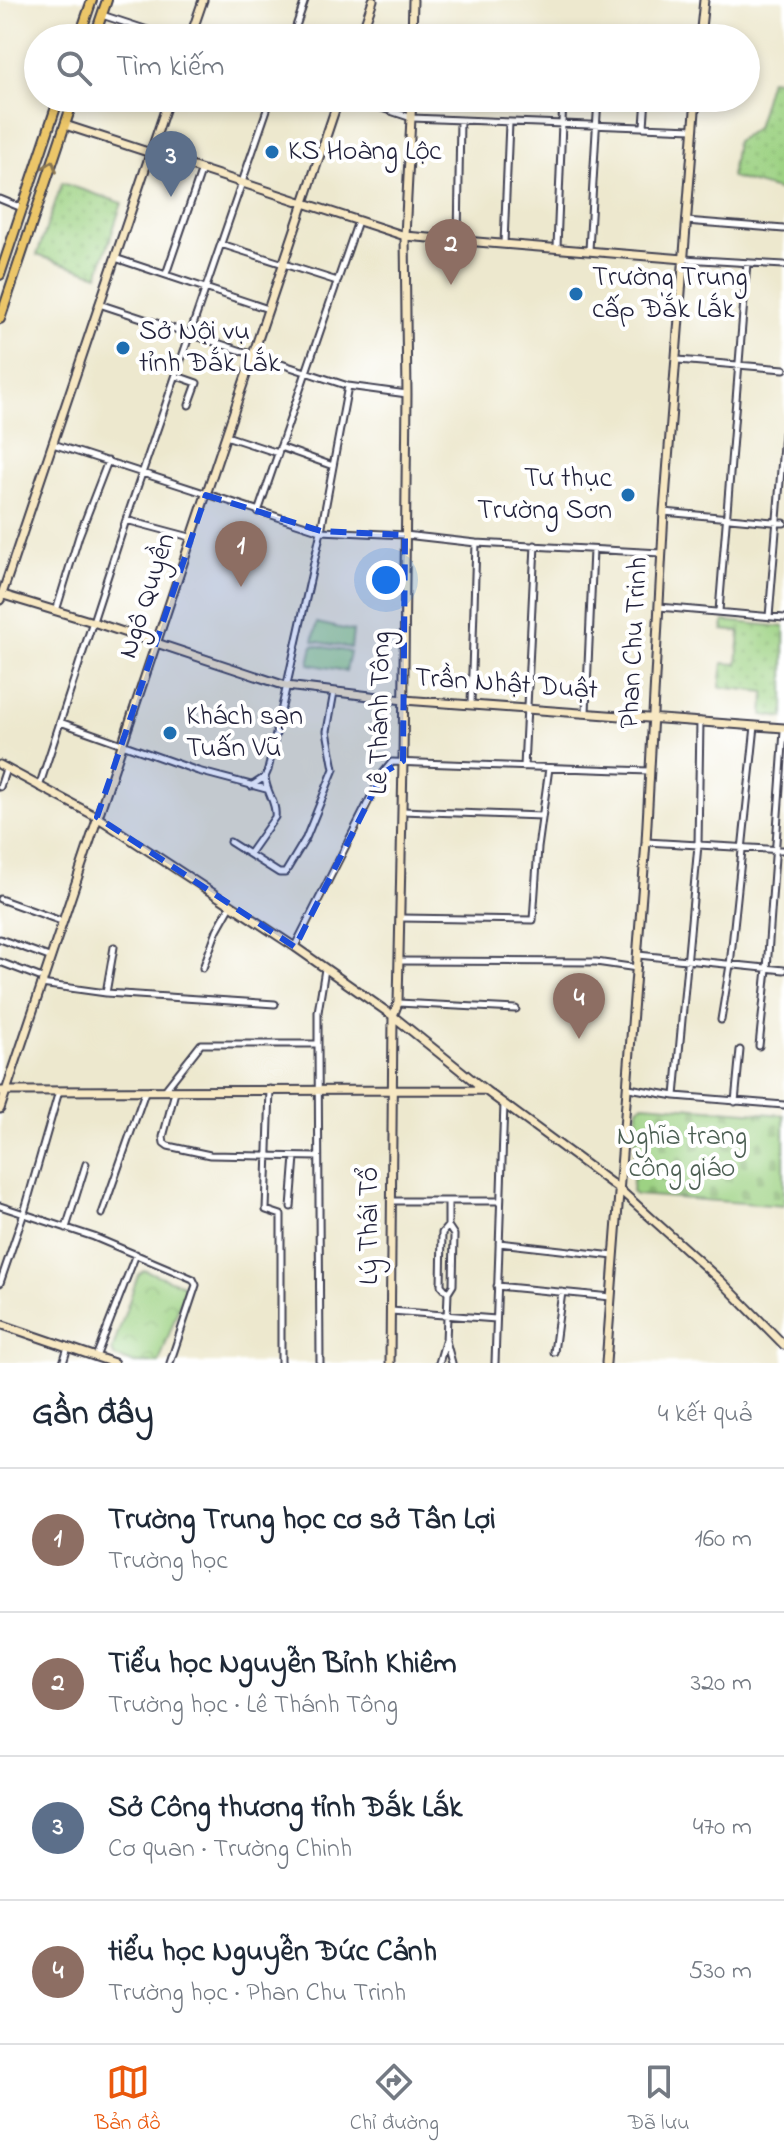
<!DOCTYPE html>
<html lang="vi">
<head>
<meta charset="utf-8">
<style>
	:root { --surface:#fff; --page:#f2f2f3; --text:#1f2937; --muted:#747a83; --line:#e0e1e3; --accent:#ea580c }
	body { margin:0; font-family:"Indie Flower",sans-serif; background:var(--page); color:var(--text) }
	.you { position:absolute; left:386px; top:580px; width:28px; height:28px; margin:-20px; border:6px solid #fff; border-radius:50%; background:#1a73e8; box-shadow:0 0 0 12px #1a73e833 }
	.badge { display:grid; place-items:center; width:52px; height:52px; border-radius:50%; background:var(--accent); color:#fff; font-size:26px; font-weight:700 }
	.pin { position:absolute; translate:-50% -66px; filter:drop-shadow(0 2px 4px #0008) }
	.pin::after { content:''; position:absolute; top:42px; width:28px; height:24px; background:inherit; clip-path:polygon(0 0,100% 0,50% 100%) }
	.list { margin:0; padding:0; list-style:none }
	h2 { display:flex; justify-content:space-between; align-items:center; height:104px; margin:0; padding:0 32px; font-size:34px }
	h2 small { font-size:26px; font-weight:400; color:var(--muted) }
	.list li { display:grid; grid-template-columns:52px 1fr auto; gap:24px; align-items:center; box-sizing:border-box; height:144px; padding:0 32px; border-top:2px solid var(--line) }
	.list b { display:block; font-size:30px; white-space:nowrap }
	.list p { margin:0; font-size:26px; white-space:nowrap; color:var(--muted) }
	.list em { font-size:26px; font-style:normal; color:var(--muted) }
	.icon { flex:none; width:44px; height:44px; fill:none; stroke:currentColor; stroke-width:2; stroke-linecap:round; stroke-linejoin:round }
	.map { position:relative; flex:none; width:784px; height:1363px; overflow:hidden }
	.search { position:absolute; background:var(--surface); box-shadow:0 4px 12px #0003; left:24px; right:24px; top:24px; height:88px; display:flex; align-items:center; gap:20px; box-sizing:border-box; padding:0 28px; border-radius:44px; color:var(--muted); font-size:30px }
	.sheet { height:680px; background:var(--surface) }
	nav { display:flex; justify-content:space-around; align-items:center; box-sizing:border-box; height:112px; border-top:2px solid var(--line); background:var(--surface); font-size:22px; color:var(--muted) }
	nav a { display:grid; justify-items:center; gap:4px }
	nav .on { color:var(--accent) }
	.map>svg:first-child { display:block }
	.grass { fill:url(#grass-dots); stroke:#607a5f; stroke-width:2 }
	.cemetery { fill:url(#cemetery-stones); stroke:#607a5f; stroke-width:2 }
	.park { fill:url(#park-crowns); stroke:#607a5f; stroke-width:2 }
	.pitch { fill:#9dd283; stroke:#607a5f; stroke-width:2 }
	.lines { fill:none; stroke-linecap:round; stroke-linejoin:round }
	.street-casing { stroke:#404051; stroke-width:9 }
	.secondary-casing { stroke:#404051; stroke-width:11 }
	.primary-casing { stroke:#404051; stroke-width:12 }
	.street { stroke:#fff; stroke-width:5 }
	.secondary { stroke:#f7e8c3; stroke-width:7 }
	.primary { stroke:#ecc669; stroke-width:8 }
	.oneway { stroke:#877452 }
	.marked { fill:#1d4ed8; fill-opacity:0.2; stroke:#1d4ed8; stroke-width:6; stroke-dasharray:16 10; stroke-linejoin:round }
	.poi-dot { fill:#1f6fb2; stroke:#fff; stroke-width:3 }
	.labels { text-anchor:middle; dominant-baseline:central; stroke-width:8; stroke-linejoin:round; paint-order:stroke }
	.poi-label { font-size:28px; fill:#22223b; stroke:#fff; text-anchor:start }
	.street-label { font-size:28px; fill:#22223b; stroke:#fff }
	.park-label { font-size:28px; fill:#4d6054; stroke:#fff }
</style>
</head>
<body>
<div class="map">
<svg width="784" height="1363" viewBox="0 0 784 1363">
	<defs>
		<pattern id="grass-dots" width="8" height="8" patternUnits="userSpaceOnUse" patternTransform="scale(2)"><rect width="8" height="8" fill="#9dd283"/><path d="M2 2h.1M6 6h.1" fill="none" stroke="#87b472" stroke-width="1.8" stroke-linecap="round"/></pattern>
		<pattern id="cemetery-stones" width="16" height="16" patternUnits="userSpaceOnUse" patternTransform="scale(2)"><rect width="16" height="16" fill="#9dd283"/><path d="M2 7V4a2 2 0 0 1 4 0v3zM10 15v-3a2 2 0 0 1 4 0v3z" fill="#87b472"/></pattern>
		<pattern id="park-crowns" width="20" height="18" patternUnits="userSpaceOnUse" patternTransform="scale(2)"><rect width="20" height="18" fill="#9dd283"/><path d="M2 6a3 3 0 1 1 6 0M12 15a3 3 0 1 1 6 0" fill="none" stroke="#87b472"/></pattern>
	</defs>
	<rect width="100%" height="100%" fill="#fff"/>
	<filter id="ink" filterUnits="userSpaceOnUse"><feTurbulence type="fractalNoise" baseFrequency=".0125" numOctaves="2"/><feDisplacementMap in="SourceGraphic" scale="16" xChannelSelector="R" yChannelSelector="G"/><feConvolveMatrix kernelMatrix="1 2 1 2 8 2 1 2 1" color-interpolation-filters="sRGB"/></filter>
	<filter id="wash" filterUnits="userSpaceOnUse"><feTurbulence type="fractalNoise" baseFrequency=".006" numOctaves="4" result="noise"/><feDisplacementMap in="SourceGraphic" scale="32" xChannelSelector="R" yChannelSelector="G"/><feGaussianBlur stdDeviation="1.8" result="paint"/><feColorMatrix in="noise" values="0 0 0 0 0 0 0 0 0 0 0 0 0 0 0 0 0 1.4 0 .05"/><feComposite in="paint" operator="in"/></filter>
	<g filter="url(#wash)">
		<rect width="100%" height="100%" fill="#ede8ce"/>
		<path class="grass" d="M770 79 784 81V192L731 177 736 141 756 128Z
			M62 183 122 203 98 275 37 255Z
			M724 621 784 627V718L763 715 765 692 720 687 723 663 737 664 740 632 723 630Z"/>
		<path class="cemetery" d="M644 1104 784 1115V1206L636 1195 632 1192 638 1107Z"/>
		<path class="park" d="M144 1270 186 1286 159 1363H133L115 1357 112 1351 138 1275Z"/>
		<path class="pitch" d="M317 623 353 631 351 648 313 641Z
			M313 645 350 652 346 671 309 664Z"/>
	</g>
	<g filter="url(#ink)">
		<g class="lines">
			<g class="street-casing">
				<path id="street" d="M102 15 172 38
					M292 38 305 0
					M351 98 412 118 693 129
					M644 126 646 98
					M0 199 22 208
					M686 221 784 229
					M458 239 460 120
					M504 243 509 123
					M221 244 337 281
					M557 247 563 98
					M589 250 598 98
					M115 258 268 309
					M684 259 784 265
					M166 274 202 169
					M99 304 348 386 407 394
					M678 360 784 369
					M177 376 197 383 189 405
					M226 436 278 453
					M53 444 321 531 405 535 476 543 661 553
					M280 447 333 466
					M258 512 358 221
					M664 512 784 523
					M126 520 190 537
					M659 607 784 618
					M56 611 79 536 108 461
					M719 611 747 263
					M769 617 784 433
					M471 704 476 543
					M586 712 593 550
					M60 722 198 771 266 789
					M524 767 535 545
					M251 786 265 777 268 770 321 531 348 386
					M0 787 6 769
					M39 787 126 520 271 98
					M402 811 542 816
					M230 842 279 873H285L306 838 334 769 327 731 334 692
					M646 842 784 850
					M249 854 275 817C277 803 266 792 265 777
					M0 899 61 921
					M400 918 533 920 538 848 549 768
					M0 939 49 957
					M295 946 383 773 392 762 649 771
					M638 955 784 970
					M399 961 596 962 637 968
					M0 962 42 978
					M203 968 217 930 231 905
					M41 984 106 993 275 1004
					M106 993 114 947
					M398 1003 516 1009
					M721 1020 730 965 755 726
					M759 1046 767 969 784 731
					M629 1088 675 1096 784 1105
					M270 1089 266 1210 281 1215V1363
					M165 1090 201 1044H318
					M175 1092 163 1137 164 1143 168 1146 210 1155 318 1157
					M675 1096 698 845 700 721
					M735 1102 740 1050
					M393 1201H500
					M448 1201V1226L454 1235 453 1285 448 1293 446 1341 452 1363
					M0 1206 94 1237 193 1279 196 1285 170 1363
					M291 1207 295 1157
					M102 1214 145 1092
					M66 1228 86 1164
					M499 1243 614 1256
					M0 1283 24 1213 59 1091
					M497 1286 611 1297
					M448 1293 441 1285 442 1233 448 1226
					M391 1311 496 1319
					M554 1352 562 1292
					M96 1357 136 1254
					M63 1363 68 1347
					M320 1363 318 1044V1012L325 969
					M439 1363 445 1342
					M495 1363 504 1104"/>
			</g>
			<g class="secondary-casing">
				<path id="secondary" d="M190 38 203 0
					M360 38 373 0
					M412 38 413 0
					M700 38 704 0
					M65 125 405 236 684 259
					M0 594 93 622 286 686 404 700 784 728
					M0 600 169 98
					M0 765 97 817 295 947 393 1016 485 1090 619 1189 721 1281 784 1345
					M0 1091 485 1090
					M0 1109 339 98
					M0 1324 114 1363
					M390 1363 393 1016 398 1003 403 761 407 394 405 236 412 98
					M606 1363 646 842 664 512 696 98"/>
			</g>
			<g class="primary-casing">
				<path id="primary" d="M79 38 92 0
					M94 38 107 0
					M0 275 59 98
					M0 319 74 98"/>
			</g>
			<use href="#street" class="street"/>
			<use href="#secondary" class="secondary"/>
			<use href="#primary" class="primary"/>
		</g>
		<defs><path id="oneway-chevron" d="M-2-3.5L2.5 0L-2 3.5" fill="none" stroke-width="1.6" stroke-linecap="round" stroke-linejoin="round" transform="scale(2)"/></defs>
		<use class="oneway" href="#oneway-chevron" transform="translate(51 166) rotate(-71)"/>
	</g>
	<path class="marked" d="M206 495 321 531 405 535 403 761 383 773 295 947 97 817Z"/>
	<g class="poi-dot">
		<circle cx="272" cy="152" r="8"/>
		<circle cx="576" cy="294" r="8"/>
		<circle cx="123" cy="348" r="8"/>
		<circle cx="628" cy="495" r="8"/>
		<circle cx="170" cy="733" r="8"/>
	</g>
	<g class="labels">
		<g class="poi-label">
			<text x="288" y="152">KS Hoàng Lộc</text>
			<text x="592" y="278">Trường Trung<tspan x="592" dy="32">cấp Đắk Lắk</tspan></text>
			<text x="139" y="332">Sở Nội vụ<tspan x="139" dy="32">tỉnh Đắk Lắk</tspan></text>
			<text x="612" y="479" text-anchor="end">Tư thục<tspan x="612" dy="32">Trường Sơn</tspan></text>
			<text x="186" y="717">Khách sạn<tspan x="186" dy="32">Tuấn Vũ</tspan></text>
		</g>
		<g class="street-label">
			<text transform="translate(148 596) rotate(-72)">Ngô Quyền</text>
			<text transform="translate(635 643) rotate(-87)">Phan Chu Trinh</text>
			<text transform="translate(506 685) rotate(4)">Trần Nhật Duật</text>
			<text transform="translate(381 713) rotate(-89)">Lê Thánh Tông</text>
			<text transform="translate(370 1226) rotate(-90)">Lý Thái Tổ</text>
		</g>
		<g class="park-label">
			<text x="682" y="1137">Nghĩa trang<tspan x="682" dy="32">công giáo</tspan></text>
		</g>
	</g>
</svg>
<div class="you"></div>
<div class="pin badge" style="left:241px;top:587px;background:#8d6e63">1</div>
<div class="pin badge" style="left:451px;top:285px;background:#8d6e63">2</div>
<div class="pin badge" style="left:171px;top:197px;background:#5c6f8a">3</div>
<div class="pin badge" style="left:579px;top:1039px;background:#8d6e63">4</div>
<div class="search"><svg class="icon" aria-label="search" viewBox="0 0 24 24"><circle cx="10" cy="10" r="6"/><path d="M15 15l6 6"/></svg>Tìm kiếm</div>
</div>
<section class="sheet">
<h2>Gần đây<small>4 kết quả</small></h2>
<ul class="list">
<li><span class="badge" style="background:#8d6e63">1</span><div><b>Trường Trung học cơ sở Tân Lợi</b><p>Trường học</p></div><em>160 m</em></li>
<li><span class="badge" style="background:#8d6e63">2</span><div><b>Tiểu học Nguyễn Bỉnh Khiêm</b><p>Trường học · Lê Thánh Tông</p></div><em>320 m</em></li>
<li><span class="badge" style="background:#5c6f8a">3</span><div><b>Sở Công thương tỉnh Đắk Lắk</b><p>Cơ quan · Trường Chinh</p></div><em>470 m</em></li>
<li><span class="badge" style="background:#8d6e63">4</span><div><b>tiểu học Nguyễn Đức Cảnh</b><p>Trường học · Phan Chu Trinh</p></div><em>530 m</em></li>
</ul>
</section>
<nav>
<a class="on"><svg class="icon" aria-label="map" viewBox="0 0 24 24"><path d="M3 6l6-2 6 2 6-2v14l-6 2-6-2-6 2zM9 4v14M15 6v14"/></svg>Bản đồ</a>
<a><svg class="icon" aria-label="directions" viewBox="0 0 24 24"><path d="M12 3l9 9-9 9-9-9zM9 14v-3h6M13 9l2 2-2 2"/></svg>Chỉ đường</a>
<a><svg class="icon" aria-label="saved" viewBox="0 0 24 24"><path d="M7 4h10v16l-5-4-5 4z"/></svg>Đã lưu</a>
</nav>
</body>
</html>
